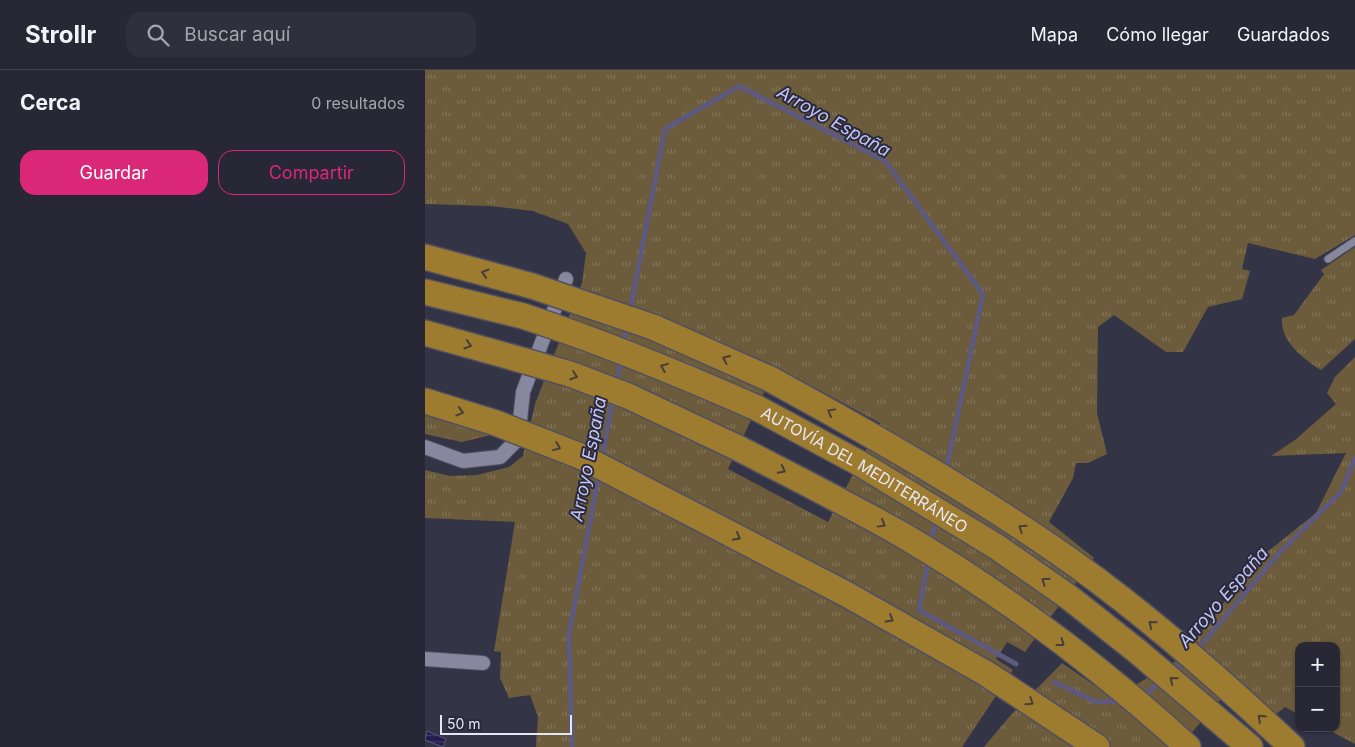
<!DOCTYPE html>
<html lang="es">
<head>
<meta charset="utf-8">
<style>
	:root { --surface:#272735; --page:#2f2f3d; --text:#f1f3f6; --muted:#a4a5ad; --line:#434450; --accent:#db2777 }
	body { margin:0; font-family:Inter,sans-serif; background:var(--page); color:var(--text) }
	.controls { position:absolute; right:15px; bottom:15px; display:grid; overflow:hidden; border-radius:10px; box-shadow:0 1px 4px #0004 }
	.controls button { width:45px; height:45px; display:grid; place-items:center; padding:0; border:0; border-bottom:1px solid var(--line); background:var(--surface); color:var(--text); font:25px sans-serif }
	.scale { position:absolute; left:15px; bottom:12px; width:132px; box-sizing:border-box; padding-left:5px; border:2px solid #e7e7f4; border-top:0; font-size:14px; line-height:18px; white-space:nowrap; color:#e7e7f4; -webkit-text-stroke:4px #2a2a3c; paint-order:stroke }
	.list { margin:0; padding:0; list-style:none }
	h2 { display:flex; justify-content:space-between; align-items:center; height:65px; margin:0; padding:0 20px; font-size:21px }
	h2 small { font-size:16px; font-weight:400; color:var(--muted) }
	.actions { display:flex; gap:10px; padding:15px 20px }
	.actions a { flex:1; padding:11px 0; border:1px solid var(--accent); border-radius:15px; text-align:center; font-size:18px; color:var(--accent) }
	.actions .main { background:var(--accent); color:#fff }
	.icon { flex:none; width:28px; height:28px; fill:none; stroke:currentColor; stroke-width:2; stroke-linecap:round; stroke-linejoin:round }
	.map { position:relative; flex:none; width:930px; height:677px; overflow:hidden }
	header { display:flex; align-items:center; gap:30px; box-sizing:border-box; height:70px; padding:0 25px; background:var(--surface); border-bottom:1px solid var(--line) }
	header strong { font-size:24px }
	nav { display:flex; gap:28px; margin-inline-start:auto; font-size:18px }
	.search { width:350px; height:45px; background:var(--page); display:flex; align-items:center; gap:12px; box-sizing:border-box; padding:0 18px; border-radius:15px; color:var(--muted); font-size:19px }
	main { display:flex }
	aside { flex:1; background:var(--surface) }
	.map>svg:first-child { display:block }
	.grass { fill:url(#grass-tufts); fill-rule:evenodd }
	.water { fill:url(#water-rules); stroke:#5e597f }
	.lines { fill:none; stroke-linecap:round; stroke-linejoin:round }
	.stream { stroke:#5e597f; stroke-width:5 }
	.lane-casing { stroke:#515061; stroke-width:9 }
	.street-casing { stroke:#515061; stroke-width:16 }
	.highway-casing { stroke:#515061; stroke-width:28 }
	.lane { stroke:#87879e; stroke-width:7 }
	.street { stroke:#87879e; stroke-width:14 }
	.highway { stroke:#9d7c2f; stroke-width:25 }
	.highway-bridge-casing { stroke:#515061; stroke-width:28; stroke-linecap:butt }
	.highway-bridge { stroke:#9d7c2f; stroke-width:25 }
	.oneway { stroke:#473e39 }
	.labels { text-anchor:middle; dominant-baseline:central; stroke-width:4; stroke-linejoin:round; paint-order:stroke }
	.street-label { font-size:16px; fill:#e7e7f4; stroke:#2a2a3c }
	.water-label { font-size:18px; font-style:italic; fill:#c3c3f6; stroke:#2a2a3c }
</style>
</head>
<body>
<header>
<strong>Strollr</strong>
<div class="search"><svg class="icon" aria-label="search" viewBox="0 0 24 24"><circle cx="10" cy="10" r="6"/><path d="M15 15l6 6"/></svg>Buscar aquí</div>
<nav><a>Mapa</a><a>Cómo llegar</a><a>Guardados</a></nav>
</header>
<main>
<aside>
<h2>Cerca<small>0 resultados</small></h2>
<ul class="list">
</ul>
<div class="actions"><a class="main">Guardar</a><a>Compartir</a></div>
</aside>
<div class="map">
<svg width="930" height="677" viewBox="0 0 930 677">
	<defs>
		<pattern id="grass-tufts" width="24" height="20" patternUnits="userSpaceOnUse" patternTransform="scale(1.25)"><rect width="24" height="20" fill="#6c5c3b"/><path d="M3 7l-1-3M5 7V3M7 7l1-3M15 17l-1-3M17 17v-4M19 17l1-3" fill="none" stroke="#817358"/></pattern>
		<pattern id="water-rules" width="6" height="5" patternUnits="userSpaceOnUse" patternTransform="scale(1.25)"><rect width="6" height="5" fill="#231c4d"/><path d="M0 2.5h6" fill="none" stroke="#433d67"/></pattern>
	</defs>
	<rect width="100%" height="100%" fill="#343447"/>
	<path class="grass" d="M0 0H930V165L890 189 823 173 817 199 825 201 817 229 783 237 758 282H741L689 245 673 257 672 343 682 384 663 393H651L648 408 624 452 669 488 600 582 582 572 571 589 588 600 537 677H111L113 647 105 625 84 628 75 608 76 582 69 581 90 452 0 448V400L25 406 52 405 84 397 98 386 110 334 157 213 161 183 143 154 108 141 65 136 0 134ZM351 297 455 353 403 452 303 399Z
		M930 177V269L896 300C878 289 855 271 857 248L869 245 899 204 896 200Z
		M930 287V674L900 658H911V576H874V645L860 637 851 644 812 611 754 677H559L584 647 637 593 669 615 707 617 751 591 785 552 827 494 891 443 921 383 846 386 870 370 911 334 902 323 910 307Z
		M0 345 67 363 70 364 37 372 0 364Z"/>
	<path class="water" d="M2 661 21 669 18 677 0 670Z"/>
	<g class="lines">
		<path class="stream" d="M205 241 240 59 314 16 460 91 558 224 521 401
			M198 275 202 254
			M191 315 196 289
			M177 388 188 328
			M506 475 511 449
			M504 488 494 540 591 594
			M771 581 855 482 916 422 930 388
			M747 602 761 590
			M629 612 671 632 696 631
			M716 629 736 611
			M147 677 144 564 174 404"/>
		<g class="lane-casing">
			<path id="lane" d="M903 189 930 171"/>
		</g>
		<g class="street-casing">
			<path id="street" d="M0 377 38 391 75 387 93 369 98 322 141 209
				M0 589 58 593"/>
		</g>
		<g class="highway-casing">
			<g id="highway">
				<path d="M0 187 107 216"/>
				<path d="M0 222 98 246"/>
				<path d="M0 263 86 287"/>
				<path d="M345 309C449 366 553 425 650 494 727 549 798 612 867 677"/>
				<path d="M0 331 71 353"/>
				<path id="s1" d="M332 338 434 393 572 477 645 528 712 581 825 677"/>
				<path d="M313 378C367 406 421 433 474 463 577 523 675 597 763 677"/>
				<path d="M269 445 423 525 562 604 672 677"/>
			</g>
		</g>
		<use href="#lane" class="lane"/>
		<use href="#street" class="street"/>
		<use href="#highway" class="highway"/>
		<g class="highway-bridge-casing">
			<path id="highway-bridge" d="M107 216 228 257 345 309
				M98 246C178 272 255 304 332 338
				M86 287 145 304 203 326 313 378
				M71 353 155 386 269 445"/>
		</g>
		<use href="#highway-bridge" class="highway-bridge"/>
	</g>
	<defs><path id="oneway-chevron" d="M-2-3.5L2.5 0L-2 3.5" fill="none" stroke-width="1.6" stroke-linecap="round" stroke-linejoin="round" transform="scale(1.25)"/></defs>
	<g class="oneway">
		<use href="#oneway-chevron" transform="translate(60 203) rotate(-164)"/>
		<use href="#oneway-chevron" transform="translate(43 275) rotate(16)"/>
		<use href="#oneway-chevron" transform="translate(301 289) rotate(-156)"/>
		<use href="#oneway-chevron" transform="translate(239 297) rotate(-158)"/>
		<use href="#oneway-chevron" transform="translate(149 306) rotate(19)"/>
		<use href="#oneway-chevron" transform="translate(35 342) rotate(17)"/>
		<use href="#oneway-chevron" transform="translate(406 342) rotate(-151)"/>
		<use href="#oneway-chevron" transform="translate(132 377) rotate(22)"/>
		<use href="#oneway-chevron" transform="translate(357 400) rotate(28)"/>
		<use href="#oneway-chevron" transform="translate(457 454) rotate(29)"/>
		<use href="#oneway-chevron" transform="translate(597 458) rotate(-146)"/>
		<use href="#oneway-chevron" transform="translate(312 467) rotate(28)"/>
		<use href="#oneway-chevron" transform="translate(620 511) rotate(-145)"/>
		<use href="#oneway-chevron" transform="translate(465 549) rotate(30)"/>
		<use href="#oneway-chevron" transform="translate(727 554) rotate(-140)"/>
		<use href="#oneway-chevron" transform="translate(636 573) rotate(37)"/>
		<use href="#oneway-chevron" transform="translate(748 610) rotate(-141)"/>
		<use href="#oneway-chevron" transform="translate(605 632) rotate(33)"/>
		<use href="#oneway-chevron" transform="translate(836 648) rotate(-137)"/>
	</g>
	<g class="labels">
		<g class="street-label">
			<text stroke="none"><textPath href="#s1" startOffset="124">AUTOVÍA DEL MEDITERRÁNEO</textPath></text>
		</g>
		<g class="water-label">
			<text transform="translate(409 51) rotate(29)">Arroyo España</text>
			<text transform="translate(163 389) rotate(-79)">Arroyo España</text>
			<text transform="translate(798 527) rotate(-49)">Arroyo España</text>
		</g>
	</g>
</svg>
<div class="controls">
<button>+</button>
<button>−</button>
</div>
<div class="scale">50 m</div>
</div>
</main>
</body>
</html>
